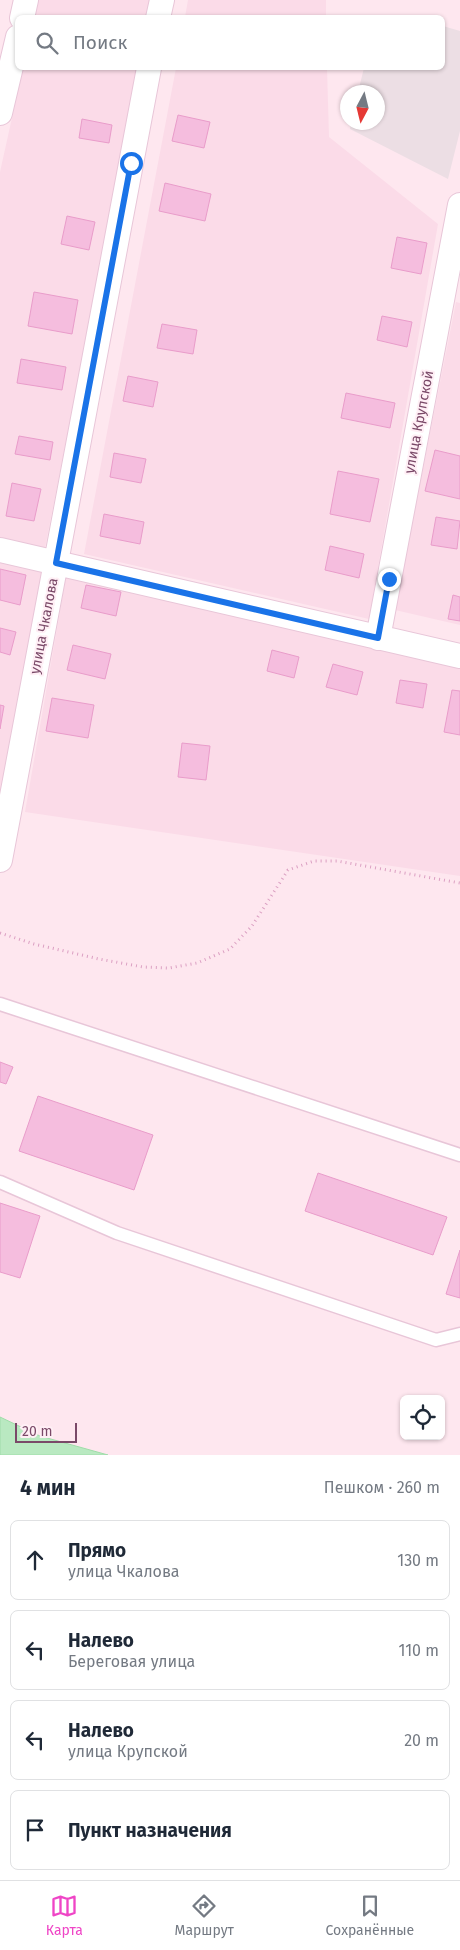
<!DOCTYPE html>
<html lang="ru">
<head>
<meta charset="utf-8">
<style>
	:root { --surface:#fff; --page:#f6f6f7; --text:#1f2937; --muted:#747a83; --line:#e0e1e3; --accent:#ef45c6 }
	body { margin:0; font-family:"Fira Sans",sans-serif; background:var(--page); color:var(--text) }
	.controls { position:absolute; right:15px; bottom:15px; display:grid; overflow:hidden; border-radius:8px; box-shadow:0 1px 4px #0004 }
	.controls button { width:45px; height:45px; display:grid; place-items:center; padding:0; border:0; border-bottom:1px solid var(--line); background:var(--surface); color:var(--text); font:25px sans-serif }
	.compass { position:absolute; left:340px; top:85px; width:45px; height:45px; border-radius:50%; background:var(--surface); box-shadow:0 1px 4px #0004; rotate:187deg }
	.scale { position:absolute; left:15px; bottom:12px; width:62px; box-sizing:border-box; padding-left:5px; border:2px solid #7a4968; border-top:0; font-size:14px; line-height:18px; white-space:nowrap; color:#7a4968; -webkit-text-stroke:4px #ffeff5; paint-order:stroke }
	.stop { position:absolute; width:15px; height:15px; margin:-11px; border:4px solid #1a73e8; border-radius:50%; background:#fff }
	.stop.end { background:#1a73e8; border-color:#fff; box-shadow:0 1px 5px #0008 }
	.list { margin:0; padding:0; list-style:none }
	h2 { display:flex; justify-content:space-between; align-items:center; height:65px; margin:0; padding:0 20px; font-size:21px }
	h2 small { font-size:16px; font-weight:400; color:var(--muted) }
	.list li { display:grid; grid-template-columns:32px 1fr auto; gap:15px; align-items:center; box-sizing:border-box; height:80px; margin:0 10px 10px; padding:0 10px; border:1px solid var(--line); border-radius:8px }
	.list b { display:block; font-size:19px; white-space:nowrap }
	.list p { margin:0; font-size:16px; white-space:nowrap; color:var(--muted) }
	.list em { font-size:16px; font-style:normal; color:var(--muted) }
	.icon { flex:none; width:28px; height:28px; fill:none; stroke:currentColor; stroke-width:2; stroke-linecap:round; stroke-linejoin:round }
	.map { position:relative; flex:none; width:460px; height:1455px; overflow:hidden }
	.search { position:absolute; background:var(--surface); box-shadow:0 1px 4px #0004; left:15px; right:15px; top:15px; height:55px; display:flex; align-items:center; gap:12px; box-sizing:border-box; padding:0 18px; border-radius:8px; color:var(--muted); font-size:19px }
	.sheet { height:425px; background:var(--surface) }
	nav { display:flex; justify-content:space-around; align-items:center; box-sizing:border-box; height:70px; border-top:1px solid var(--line); background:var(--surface); font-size:14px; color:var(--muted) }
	nav a { display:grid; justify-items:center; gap:2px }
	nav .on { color:var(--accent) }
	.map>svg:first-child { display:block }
	.residential { fill:#fbdbe8 }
	.industrial { fill:#ecdee4 }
	.water { fill:#b9e9c1; stroke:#9fdca9 }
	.building { fill:#f5bdde; stroke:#e99cca }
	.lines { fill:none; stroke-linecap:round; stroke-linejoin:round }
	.service-casing { stroke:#e8c6d8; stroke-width:15 }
	.minor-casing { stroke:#e8c6d8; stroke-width:26 }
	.path { stroke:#db9fc2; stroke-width:3; stroke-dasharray:1 4; stroke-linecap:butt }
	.service { stroke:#fff; stroke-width:12 }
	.minor { stroke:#fff; stroke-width:24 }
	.route { stroke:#1a73e8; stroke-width:6 }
	.labels { text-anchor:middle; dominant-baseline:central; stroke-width:4; stroke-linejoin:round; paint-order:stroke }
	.street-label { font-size:14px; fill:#7a4968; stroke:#ffeff5 }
</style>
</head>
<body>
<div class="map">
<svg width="460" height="1455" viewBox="0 0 460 1455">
	<rect width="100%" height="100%" fill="#fee7ef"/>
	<path class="residential" d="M37 0H152L148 17 33 18Z
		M188 0H326V17H185Z
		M23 68H139L45 548 0 538V172Z
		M176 68H327L329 137 438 224 369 619 84 554Z
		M456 302 460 303V625L395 610Z
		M0 560 43 571 0 827Z
		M66 577 460 666V876L25 812Z"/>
	<path class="industrial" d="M443 26 460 31V131L448 179 350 129 351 123 378 122V92H358L364 68H442Z"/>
	<path class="water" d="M0 1417 40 1436 108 1455H0Z"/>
	<path class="building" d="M178 115 210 122 204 148 172 141Z
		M82 119 112 125 109 143 79 138Z
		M165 183 211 194 205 221 159 211Z
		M67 216 95 222 89 250 61 244Z
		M397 237 427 243 421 274 391 268Z
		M34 292 78 300 72 334 28 326Z
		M382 316 412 322 407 347 377 340Z
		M162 324 197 330 193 354 157 348Z
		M21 359 66 367 62 390 17 383Z
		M128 376 158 382 153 407 123 401Z
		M346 393 395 403 390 428 341 418Z
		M19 436 53 442 50 460 15 454Z
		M435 450 460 456V499L425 491Z
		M114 453 146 459 141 483 110 477Z
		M338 471 379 479 370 522 330 514Z
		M12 483 41 489 34 521 6 516Z
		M104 514 144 522 140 544 100 536Z
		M436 517 460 521 457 549 431 545Z
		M330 546 364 554 359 578 325 570Z
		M0 569 26 575 20 605 0 600Z
		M86 585 121 592 116 616 81 608Z
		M453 595 460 597V621L448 619Z
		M0 628 16 632 10 655 0 652Z
		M73 645 111 654 105 679 67 670Z
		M272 650 299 657 294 678 267 671Z
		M333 664 363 672 357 695 326 687Z
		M400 680 427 684 423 708 396 703Z
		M452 690 460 691V735L444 732Z
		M52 698 94 705 88 738 46 731Z
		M0 705 4 706 0 729Z
		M182 743 210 746 206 780 178 777Z
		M0 1062 13 1067 6 1084 0 1082Z
		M38 1096 153 1135 134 1190 19 1151Z
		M318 1173 447 1217 433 1255 305 1211Z
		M0 1203 40 1216 20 1278 0 1272Z
		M460 1250V1298L446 1294Z"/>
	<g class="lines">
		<g class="service-casing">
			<path id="service" d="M0 1004 460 1155
				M0 1182 117 1233 436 1340 460 1334"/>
		</g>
		<g class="minor-casing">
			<path id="minor" d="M22 18 26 0
				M158 18 162 0
				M0 113 18 37
				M0 550 460 656
				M378 638 460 205
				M0 860 149 68"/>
		</g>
		<path class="path" d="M0 933 34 944 99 959 143 967 169 968 197 963 230 949 252 926 288 870 314 861H337L460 883"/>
		<use href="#service" class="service"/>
		<use href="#minor" class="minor"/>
	</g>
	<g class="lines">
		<path class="route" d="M131 163 56 563 378 638 389 579"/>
	</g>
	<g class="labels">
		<g class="street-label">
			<text transform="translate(419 422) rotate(-79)">улица Крупской</text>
			<text transform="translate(44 626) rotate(-79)">улица Чкалова</text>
		</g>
	</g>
</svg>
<div class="controls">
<button><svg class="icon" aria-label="locate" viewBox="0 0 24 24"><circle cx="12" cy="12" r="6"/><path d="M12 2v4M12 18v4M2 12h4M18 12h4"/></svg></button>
</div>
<svg class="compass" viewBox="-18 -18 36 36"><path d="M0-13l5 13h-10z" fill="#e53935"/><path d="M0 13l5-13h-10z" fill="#747a83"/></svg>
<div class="scale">20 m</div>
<div class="stop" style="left:131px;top:163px"></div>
<div class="stop end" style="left:389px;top:579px"></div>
<div class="search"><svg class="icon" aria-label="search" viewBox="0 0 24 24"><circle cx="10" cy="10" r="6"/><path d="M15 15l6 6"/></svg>Поиск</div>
</div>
<section class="sheet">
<h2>4 мин<small>Пешком · 260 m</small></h2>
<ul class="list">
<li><svg class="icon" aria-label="ahead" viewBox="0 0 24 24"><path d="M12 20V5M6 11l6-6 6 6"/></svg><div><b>Прямо</b><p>улица Чкалова</p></div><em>130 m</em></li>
<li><svg class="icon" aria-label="left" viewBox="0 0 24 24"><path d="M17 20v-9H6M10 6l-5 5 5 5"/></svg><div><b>Налево</b><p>Береговая улица</p></div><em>110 m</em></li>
<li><svg class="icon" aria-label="left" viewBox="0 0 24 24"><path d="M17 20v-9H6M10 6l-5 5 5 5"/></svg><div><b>Налево</b><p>улица Крупской</p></div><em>20 m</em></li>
<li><svg class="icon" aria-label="arrive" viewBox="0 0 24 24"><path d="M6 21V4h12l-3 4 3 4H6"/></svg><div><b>Пункт назначения</b></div></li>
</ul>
</section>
<nav>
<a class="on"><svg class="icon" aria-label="map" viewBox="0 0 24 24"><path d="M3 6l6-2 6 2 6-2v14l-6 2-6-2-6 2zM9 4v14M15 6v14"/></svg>Карта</a>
<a><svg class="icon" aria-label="directions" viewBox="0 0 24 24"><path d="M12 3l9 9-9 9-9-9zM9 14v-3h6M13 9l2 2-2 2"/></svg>Маршрут</a>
<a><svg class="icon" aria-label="saved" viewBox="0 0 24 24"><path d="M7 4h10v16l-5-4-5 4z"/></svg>Сохранённые</a>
</nav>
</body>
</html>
